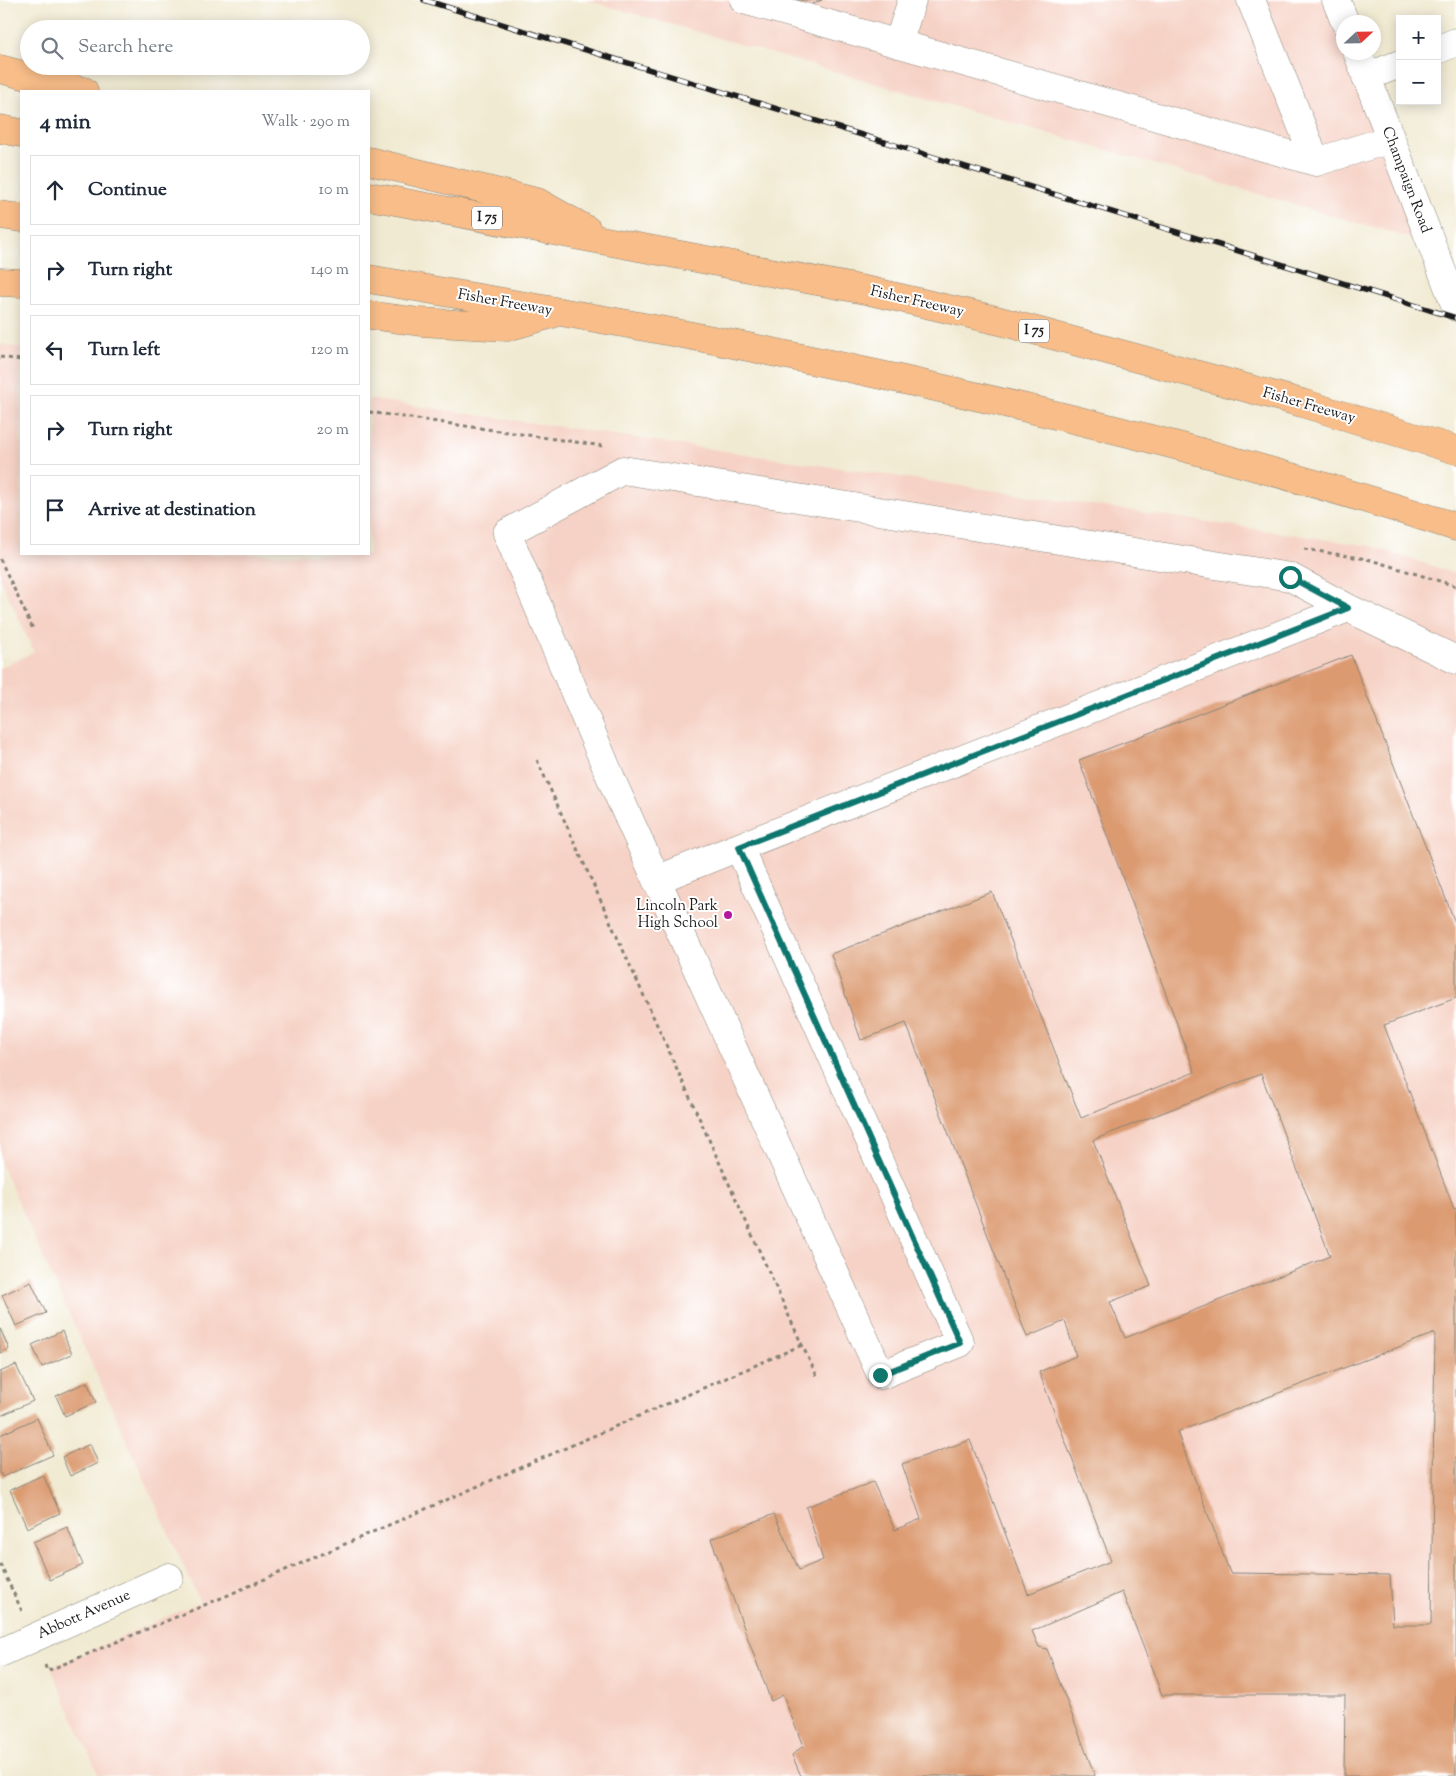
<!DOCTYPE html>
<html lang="en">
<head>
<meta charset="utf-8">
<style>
	:root { --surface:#fff; --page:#f6f6f7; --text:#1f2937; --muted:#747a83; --line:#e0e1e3 }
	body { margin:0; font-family:"Sorts Mill Goudy",serif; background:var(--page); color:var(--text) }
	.controls { position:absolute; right:15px; top:15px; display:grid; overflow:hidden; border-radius:0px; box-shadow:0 2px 12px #0003 }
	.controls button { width:45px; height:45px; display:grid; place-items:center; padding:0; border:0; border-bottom:1px solid var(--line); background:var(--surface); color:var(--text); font:25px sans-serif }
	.compass { position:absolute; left:1336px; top:15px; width:45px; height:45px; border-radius:50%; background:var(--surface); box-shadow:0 2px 12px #0003; rotate:68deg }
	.stop { position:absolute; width:15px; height:15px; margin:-11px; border:4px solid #0f766e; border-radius:50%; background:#fff }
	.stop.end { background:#0f766e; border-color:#fff; box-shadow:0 1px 5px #0008 }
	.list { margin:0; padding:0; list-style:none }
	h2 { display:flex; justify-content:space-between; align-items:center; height:65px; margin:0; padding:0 20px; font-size:21px }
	h2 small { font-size:16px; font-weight:400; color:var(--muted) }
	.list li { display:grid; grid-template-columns:32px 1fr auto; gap:15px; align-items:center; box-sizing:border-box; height:70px; margin:0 10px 10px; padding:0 10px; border:1px solid var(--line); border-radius:0px }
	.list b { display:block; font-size:19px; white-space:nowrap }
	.list em { font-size:16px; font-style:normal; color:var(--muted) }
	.icon { flex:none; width:28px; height:28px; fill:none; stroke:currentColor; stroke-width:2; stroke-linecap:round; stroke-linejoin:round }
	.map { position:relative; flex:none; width:1456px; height:1776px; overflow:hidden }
	.search { position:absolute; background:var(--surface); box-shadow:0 2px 12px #0003; left:20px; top:20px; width:350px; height:55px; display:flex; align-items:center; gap:12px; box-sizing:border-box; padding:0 18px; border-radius:28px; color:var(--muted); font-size:19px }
	.panel { position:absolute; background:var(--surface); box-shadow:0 2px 12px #0003; left:20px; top:90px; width:350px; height:465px; border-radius:0px }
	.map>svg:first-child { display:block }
	.built { fill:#f6d1c5 }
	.building { fill:#db9a6f; fill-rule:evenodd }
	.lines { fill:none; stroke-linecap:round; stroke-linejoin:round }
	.minor-casing { stroke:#868377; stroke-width:29 }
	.highway-casing { stroke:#868377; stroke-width:29 }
	.path { stroke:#868377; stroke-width:3; stroke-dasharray:4 4; stroke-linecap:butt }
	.minor { stroke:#fff; stroke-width:28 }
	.highway { stroke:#f8bd89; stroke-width:28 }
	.rail-casing { stroke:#1c1c1c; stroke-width:5.5 }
	.rail { stroke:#fff; stroke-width:4; stroke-dasharray:11; stroke-linecap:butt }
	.route { stroke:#0f766e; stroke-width:6 }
	.poi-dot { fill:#b5179e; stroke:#fff; stroke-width:2 }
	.labels { text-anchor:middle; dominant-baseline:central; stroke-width:4; stroke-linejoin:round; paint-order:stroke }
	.shield { fill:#fff; stroke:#606060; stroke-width:1 }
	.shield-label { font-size:14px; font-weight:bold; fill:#1c1c1c }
	.street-label { font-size:15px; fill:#1c1c1c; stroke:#fff }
	.poi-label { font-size:15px; fill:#1c1c1c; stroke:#fff; text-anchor:end }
</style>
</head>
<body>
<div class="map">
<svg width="1456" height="1776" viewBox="0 0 1456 1776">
	<rect width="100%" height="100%" fill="#fff"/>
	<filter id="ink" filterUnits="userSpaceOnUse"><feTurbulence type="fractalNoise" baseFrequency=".02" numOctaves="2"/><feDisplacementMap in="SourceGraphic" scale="10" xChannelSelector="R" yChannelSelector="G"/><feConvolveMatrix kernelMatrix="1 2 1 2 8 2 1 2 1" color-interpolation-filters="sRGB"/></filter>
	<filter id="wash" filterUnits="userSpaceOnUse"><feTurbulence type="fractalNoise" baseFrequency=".0096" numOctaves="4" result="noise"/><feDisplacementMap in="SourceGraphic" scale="20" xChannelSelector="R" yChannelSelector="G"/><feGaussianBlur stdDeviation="1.12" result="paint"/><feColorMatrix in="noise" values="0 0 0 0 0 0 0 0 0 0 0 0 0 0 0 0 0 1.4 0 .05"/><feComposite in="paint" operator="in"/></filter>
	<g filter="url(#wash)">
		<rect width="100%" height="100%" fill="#f1ead2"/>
		<path class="built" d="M587 0H1336L1344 22V52L1357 53 1431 244Z
			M0 344 21 348V554H369V399L1371 546 1456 574V1776H99L51 1668 200 1602 0 1162V668L34 652 0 578Z"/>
		<g id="blocks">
			<path class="building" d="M791 0H822L795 11Z
				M1351 655 1456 925V998L1384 1025 1454 1209 1456 1208V1776H1344L1345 1695H1162L1122 1592 1032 1631 1039 1647 1047 1649 1095 1776H801L792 1755 803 1746 783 1695 771 1701 711 1539 774 1514 799 1570 823 1560 806 1507 873 1482 895 1530 921 1519 902 1464 970 1440 1028 1594 1111 1561 1039 1372 1076 1356 1065 1321 1027 1337 906 1023 861 1040 831 954 992 892 1081 1118 1195 1072 1079 760ZM1261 1074 1330 1256 1125 1338 1110 1302 1151 1286 1093 1140ZM1435 1333 1431 1625H1393L1390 1575 1230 1573 1177 1432Z
				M31 1282 46 1313 16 1326 2 1295Z
				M0 1328 9 1349 0 1353Z
				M62 1331 72 1354 42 1367 32 1345Z
				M16 1365 33 1401 0 1416V1372Z
				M87 1382 96 1402 65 1416 56 1396Z
				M37 1418 53 1455 2 1477 0 1472V1435Z
				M90 1444 98 1463 70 1476 62 1457Z
				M43 1475 60 1513 27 1528 10 1490Z
				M67 1527 83 1565 50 1580 33 1542Z"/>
		</g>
	</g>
	<g filter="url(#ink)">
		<use href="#blocks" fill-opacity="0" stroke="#868377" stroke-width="1"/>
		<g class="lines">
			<g class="minor-casing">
				<path id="minor" d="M744 0 1316 162 1251 0
					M1336 0 1345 22
					M898 44 912 0
					M1437 50 1456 42
					M1357 52 1456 307
					M1366 77 1400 64
					M1316 162 1391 139
					M1348 608 739 847 960 1343 881 1375 616 790 507 533 623 470 1290 577 1348 608 1456 660
					M656 880 739 847
					M0 1653 169 1577"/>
			</g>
			<g class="highway-casing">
				<path id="highway" d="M0 69 84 91
					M0 129 21 133
					M369 161 537 202 587 230
					M369 196 870 291 1000 321 1302 403 1456 450
					M0 215 21 218
					M369 279C488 300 609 319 728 343 973 392 1218 450 1456 527
					M0 282 21 283
					M369 315 420 322 507 327 552 314"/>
			</g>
			<path class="path" d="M0 357 21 360
				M369 412 603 446
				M1304 549 1367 559 1456 586
				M0 559 33 629
				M537 760 802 1345 818 1378
				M0 1564 22 1611
				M45 1665 47 1671 219 1599 802 1345"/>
			<use href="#minor" class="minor"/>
			<use href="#highway" class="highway"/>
			<g class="rail-casing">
				<path id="rail" d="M424 0 1456 318"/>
			</g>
			<use href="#rail" class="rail"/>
		</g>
	</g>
	<g class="lines" filter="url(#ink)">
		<path class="route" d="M880 1375 960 1343 739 847 1348 608 1290 577"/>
	</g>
	<circle class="poi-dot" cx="728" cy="915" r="5"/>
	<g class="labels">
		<g class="shield">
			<rect x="472" y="206.5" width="30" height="23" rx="4"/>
			<rect x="1019" y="319.5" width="30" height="23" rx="4"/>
		</g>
		<g class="shield-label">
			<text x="487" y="218">I 75</text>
			<text x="1034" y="331">I 75</text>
		</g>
		<g class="street-label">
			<text transform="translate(1406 180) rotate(69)">Champaign Road</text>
			<text transform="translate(917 302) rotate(13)">Fisher Freeway</text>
			<text transform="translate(505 303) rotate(10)">Fisher Freeway</text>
			<text transform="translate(1309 406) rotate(16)">Fisher Freeway</text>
			<text transform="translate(84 1615) rotate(-24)">Abbott Avenue</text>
		</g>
		<g class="poi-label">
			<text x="718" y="906">Lincoln Park<tspan x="718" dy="17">High School</tspan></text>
		</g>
	</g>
</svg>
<div class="controls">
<button>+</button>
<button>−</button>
</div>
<svg class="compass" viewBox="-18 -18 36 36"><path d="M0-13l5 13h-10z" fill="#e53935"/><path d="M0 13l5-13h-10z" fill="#747a83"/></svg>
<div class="stop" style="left:1290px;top:577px"></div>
<div class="stop end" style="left:880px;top:1375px"></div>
<div class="search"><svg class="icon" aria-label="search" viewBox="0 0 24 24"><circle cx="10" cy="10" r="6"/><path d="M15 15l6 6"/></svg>Search here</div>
<section class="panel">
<h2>4 min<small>Walk · 290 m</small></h2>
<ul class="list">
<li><svg class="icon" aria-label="ahead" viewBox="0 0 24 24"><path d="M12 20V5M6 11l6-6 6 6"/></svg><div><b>Continue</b></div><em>10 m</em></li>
<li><svg class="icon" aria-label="right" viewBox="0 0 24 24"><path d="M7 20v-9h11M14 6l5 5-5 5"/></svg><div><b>Turn right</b></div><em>140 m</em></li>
<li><svg class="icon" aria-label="left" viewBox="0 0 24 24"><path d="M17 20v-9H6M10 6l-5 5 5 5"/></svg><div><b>Turn left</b></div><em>120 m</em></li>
<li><svg class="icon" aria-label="right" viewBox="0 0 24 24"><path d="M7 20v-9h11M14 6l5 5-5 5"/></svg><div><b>Turn right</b></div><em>20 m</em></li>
<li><svg class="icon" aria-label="arrive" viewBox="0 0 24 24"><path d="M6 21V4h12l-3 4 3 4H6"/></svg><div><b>Arrive at destination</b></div></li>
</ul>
</section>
</div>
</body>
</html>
